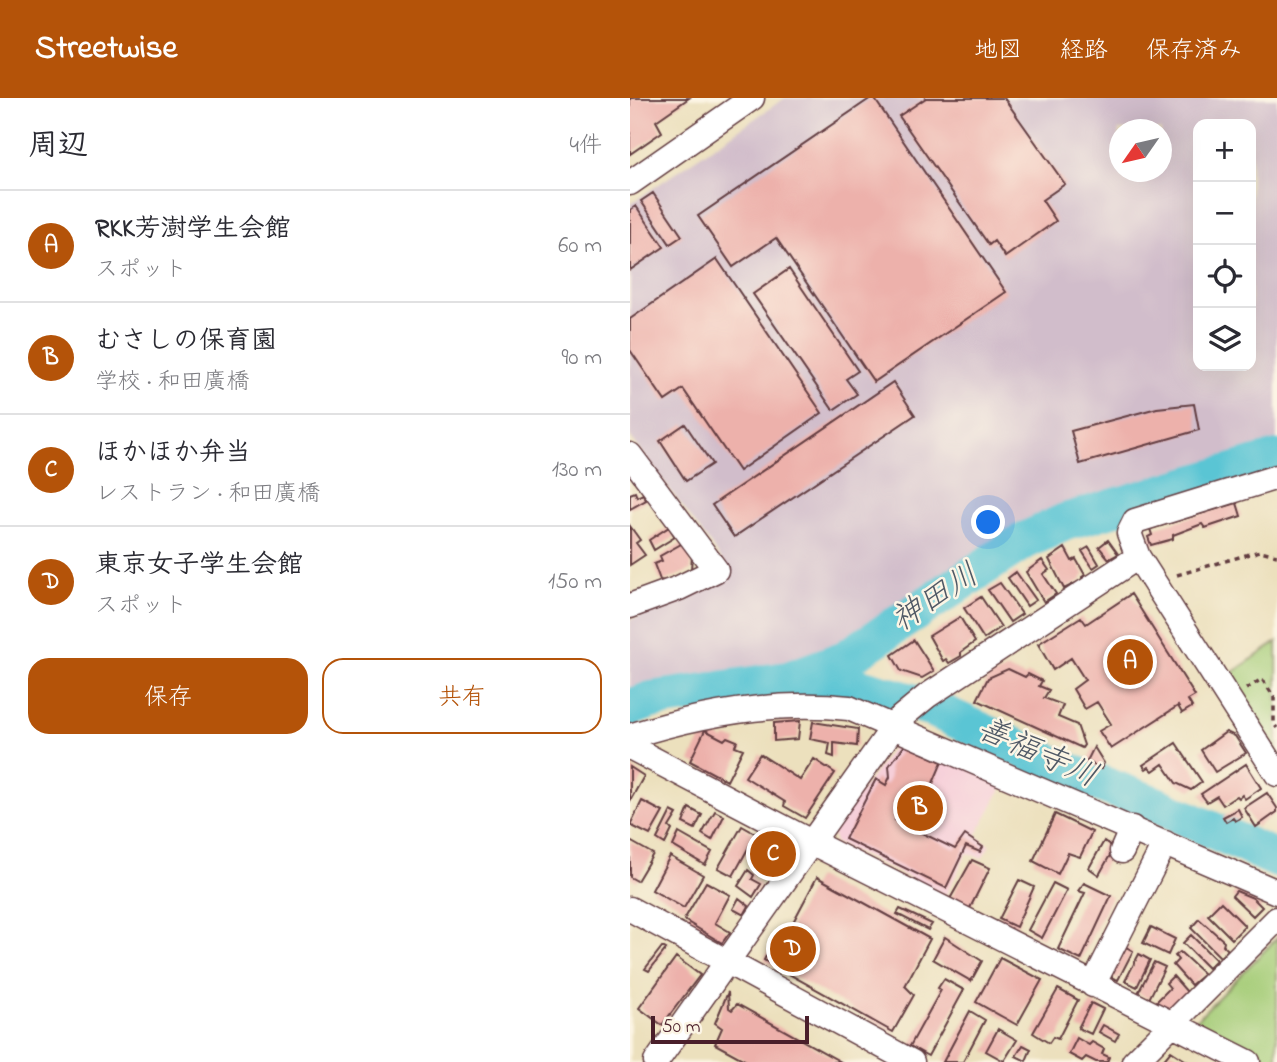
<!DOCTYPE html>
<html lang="ja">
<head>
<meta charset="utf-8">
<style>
	:root { --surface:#fff; --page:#f2f2f3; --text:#2b2b33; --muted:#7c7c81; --line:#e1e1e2; --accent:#b45309 }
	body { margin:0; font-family:"Indie Flower","Klee One",sans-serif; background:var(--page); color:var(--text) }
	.controls { position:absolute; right:21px; top:21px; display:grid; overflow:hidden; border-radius:14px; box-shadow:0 7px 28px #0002 }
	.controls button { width:63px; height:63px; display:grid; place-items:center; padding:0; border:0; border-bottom:2px solid var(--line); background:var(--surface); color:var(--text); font:35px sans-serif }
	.compass { position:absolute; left:479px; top:21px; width:63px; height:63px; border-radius:50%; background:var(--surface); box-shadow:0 7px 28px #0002; rotate:236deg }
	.scale { position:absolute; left:21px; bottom:18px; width:158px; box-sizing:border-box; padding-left:7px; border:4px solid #4a1f2b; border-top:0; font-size:19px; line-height:24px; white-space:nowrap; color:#4a1f2b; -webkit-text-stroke:5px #fcf5e5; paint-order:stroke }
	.you { position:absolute; left:359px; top:425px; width:24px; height:24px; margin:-18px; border:5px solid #fff; border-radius:50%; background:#1a73e8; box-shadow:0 0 0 10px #1a73e833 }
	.badge { display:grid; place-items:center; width:46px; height:46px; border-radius:50%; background:var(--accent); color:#fff; font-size:23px; font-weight:700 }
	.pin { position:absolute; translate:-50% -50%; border:4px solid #fff; box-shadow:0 2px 7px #0006 }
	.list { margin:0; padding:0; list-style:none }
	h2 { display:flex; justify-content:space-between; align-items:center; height:91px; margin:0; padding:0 28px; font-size:30px }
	h2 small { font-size:23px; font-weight:400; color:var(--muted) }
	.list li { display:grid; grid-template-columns:46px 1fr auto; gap:21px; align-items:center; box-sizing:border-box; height:112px; padding:0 28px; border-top:2px solid var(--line) }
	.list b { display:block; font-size:26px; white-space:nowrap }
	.list p { margin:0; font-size:23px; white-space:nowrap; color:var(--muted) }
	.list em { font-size:23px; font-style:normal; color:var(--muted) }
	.actions { display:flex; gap:14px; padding:21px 28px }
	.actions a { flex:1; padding:16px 0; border:2px solid var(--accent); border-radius:21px; text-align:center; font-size:24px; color:var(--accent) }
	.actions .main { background:var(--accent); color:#fff }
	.icon { flex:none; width:38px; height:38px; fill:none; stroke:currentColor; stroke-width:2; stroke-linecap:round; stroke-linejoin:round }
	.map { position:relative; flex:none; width:647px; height:964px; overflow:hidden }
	header { display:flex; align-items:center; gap:42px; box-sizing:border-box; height:98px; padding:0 35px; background:var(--accent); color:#fff }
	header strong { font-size:33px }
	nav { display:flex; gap:38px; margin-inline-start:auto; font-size:24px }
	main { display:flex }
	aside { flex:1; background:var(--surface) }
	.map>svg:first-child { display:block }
	.built { fill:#f6cfd9 }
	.industrial { fill:#d1bdcb; fill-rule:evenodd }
	.green { fill:#a4cc77; stroke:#777651; stroke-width:2 }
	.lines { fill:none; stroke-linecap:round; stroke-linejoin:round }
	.river { stroke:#5ac5d4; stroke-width:38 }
	.building { fill:#edb1ab }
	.minor-casing { stroke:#623c41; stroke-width:27 }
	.path { stroke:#623c41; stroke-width:3.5; stroke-dasharray:5 5; stroke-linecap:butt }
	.minor { stroke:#fff; stroke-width:24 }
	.labels { text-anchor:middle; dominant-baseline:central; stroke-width:5; stroke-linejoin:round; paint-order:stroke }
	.water-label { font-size:32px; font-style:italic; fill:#505966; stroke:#fcf5e5 }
</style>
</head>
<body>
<header>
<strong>Streetwise</strong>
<nav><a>地図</a><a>経路</a><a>保存済み</a></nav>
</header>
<main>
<aside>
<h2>周辺<small>4件</small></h2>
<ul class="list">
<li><span class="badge">A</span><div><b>RKK芳澍学生会館</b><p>スポット</p></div><em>60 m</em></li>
<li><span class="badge">B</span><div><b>むさしの保育園</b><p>学校 · 和田廣橋</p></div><em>90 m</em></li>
<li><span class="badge">C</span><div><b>ほかほか弁当</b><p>レストラン · 和田廣橋</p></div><em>130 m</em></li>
<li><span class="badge">D</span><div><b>東京女子学生会館</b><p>スポット</p></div><em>150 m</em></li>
</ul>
<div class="actions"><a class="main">保存</a><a>共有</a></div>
</aside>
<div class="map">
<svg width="647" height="964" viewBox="0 0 647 964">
	<rect width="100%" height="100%" fill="#fcf5e5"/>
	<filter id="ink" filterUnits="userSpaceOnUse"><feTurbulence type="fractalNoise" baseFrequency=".0143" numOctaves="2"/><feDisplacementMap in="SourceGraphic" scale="14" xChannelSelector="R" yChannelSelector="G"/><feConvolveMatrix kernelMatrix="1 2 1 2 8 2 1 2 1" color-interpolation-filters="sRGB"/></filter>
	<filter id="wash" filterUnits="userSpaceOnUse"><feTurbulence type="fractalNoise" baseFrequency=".00686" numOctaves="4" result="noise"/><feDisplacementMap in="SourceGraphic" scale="28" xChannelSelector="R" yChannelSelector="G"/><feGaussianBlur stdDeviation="1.57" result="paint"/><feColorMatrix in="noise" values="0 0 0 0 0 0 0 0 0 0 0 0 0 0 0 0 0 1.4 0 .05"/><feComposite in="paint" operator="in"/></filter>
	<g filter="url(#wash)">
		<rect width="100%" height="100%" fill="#ece0bd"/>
		<path class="built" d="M279 643 374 686 346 738 360 747 352 760 337 755 316 797 205 745 202 735 263 649Z"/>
		<path class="industrial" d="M155 0H647V344L416 418 212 543 135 571 51 582 0 596V522L59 496 101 474 0 338V106ZM568 26H621V268H568ZM489 32H531V74H489Z"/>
		<path class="green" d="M647 544V659L596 579Z
			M647 840V964H645L562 926Z"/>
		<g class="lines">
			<path class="river" d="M170 583 216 585 299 609 447 677 526 707 647 761
				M0 610 21 602 158 582 215 561 392 444 435 424 647 361"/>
		</g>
		<g id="blocks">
			<path class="building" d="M0 0H59L26 23 32 34 0 56Z
				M241 0H244L376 194 244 284 146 140 103 169 68 118Z
				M296 0H374L435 86 412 102 426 123 375 159 364 143 359 147 269 18Z
				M23 95 52 138 40 146 11 103Z
				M6 108 34 149 0 172V112Z
				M87 161 192 315 109 373 53 291 35 303 0 252V221Z
				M159 171 228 273 216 281 227 296 203 312 123 196Z
				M263 284 285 317 104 439 82 407Z
				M564 306 569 332 450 366 441 333 527 310Z
				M55 326 82 366 56 383 30 343Z
				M5 394 7 399 13 396 16 402 0 411V396Z
				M607 405 611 418 575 430 572 426 543 437V441L521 447 518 439 522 437 520 431Z
				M0 428 10 442 6 445 15 457 0 467Z
				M39 429 45 439 24 452 19 442Z
				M478 442 488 456 479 461 469 449Z
				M53 445 62 457 61 472 35 483 30 482 24 466 32 463 30 458Z
				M459 449 469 466 463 470 452 453Z
				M435 450 442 463 446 461 455 477 452 479V482L434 491 419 461Z
				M412 462 419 472 413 476 426 496 414 504 396 474Z
				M386 474 406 502 397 508 378 480Z
				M370 485 392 516 380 524 358 492Z
				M501 496 565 598 558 602 562 609 552 615 548 608 481 651 469 633 481 626 467 604 455 611 443 591 455 582 441 560 423 572 408 546 451 519 456 526Z
				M351 499 371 529 354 541 334 510Z
				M330 519 345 544 331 554V558L319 565 316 561 313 563 299 538Z
				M284 542 304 573 292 580 271 573 262 557Z
				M378 571 395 579 398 576 412 583 409 588 419 592 414 600 433 607 428 619 447 627 454 647 452 650 347 602 358 580Z
				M170 623 168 641 144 643V625Z
				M183 624 228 631 227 648 204 645V659L198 657 200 645 180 641Z
				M75 632 94 642 97 639 107 643 105 648 113 651 97 683 60 663Z
				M596 634 605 638 616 655 585 674 571 652Z
				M546 645 572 684 561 692 546 685 533 666 523 673 519 669 516 671 513 667Z
				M275 647 312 664 298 697 300 700 293 712 273 703 265 722 325 751 335 737 353 749 350 754 336 748 316 790 215 741 246 681 256 687 260 679 259 668Z
				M464 649 474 665 471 671 457 663Z
				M130 656 170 682 184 661 205 675 175 720 154 708 155 704 115 679Z
				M616 666 631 690 615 701 612 697 609 700 607 698 593 707 587 698 577 704 571 696Z
				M0 669 14 678 0 703Z
				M637 695 647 710V714L626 729 614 710Z
				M12 703 33 714 20 737 0 727Z
				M59 710 72 717 65 731 53 725Z
				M608 711 612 719 605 723 603 720 596 724 593 719Z
				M41 713 47 716 39 729 42 732 35 746 27 741Z
				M85 713 94 718 82 742 72 736Z
				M425 716 462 734 450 759 438 755 428 776 403 763Z
				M112 728 126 736 103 778 88 770Z
				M49 735 82 754 75 767 43 748Z
				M140 738 162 751 147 773 143 772 141 775 134 771 137 765 126 759Z
				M0 743 23 756 7 783 0 779Z
				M474 743 484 750 469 777 459 770Z
				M40 758 73 777 54 810 22 792Z
				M342 762 360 770 339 812 320 801Z
				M118 772 124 777 122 781 131 786 123 799 108 788Z
				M187 779 300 841 275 888 284 897 263 934 134 862 146 839 153 843Z
				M389 782 404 789 386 829 369 821Z
				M76 784 100 797 85 825 100 834 92 845 54 822Z
				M423 785 437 792 412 840 398 832Z
				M454 785 481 798 451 862 428 851 455 795 448 793Z
				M606 793 623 800 632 809 623 818 602 798Z
				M109 800 119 808 114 817 103 811Z
				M591 804 615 828 602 841 578 817Z
				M270 811 302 826 298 832 267 816Z
				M569 821 594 843 593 847 598 852 590 859 561 830Z
				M521 829 545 841 538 857 513 845Z
				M561 837 586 862 578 870 553 845Z
				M315 839 352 863 341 883 303 861Z
				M32 849 36 851 19 873 15 871Z
				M496 849 503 853 488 882 480 879Z
				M550 854 574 876 561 887 543 867 548 862 545 858Z
				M509 856 520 862 507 889 495 883Z
				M46 859 70 877 32 927 9 910Z
				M370 860 412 882 387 927 346 904Z
				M524 864 535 869 519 901 508 895Z
				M543 878 557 894 538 913 525 912 526 904 540 890 536 885Z
				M314 881 334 892 298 958 280 948 311 892 308 890Z
				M428 891 448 902 428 941 423 939 419 945 403 935Z
				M98 894 99 910 102 912 107 906 211 964H118L85 946 92 930 85 925Z
				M461 905 473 911 461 936 448 930Z
				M340 913 355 922 333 964H313Z
				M473 927 489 936 485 943 469 934Z
				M368 931 387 942 374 963 356 953Z
				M447 940 459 947 462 944 474 951 472 956 479 959 477 964H466L456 959 452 963 439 956Z
				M393 947 401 951 396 963 386 958Z
				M541 953 558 964H532Z"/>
		</g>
	</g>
	<g filter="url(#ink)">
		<use href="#blocks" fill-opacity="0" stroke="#623c41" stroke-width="2"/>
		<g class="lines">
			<g class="minor-casing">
				<path id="minor" d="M0 85 122 0
					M0 357 86 472 49 490 0 508
					M647 379 505 423 499 435 508 459 647 676
					M0 638C70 616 145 602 219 610L647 794
					M0 649 181 744 618 964
					M492 753 502 730
					M0 811 282 964
					M463 887 535 745
					M26 964 269 621 297 598 508 459
					M504 964 647 821"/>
			</g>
			<path class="path" d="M547 477 630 453 647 457
				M616 591 632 581 644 599V626L647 630"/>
			<use href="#minor" class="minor"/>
		</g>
	</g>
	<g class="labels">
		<g class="water-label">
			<text transform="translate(306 501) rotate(-33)">神田川</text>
			<text transform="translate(407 656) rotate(24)">善福寺川</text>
		</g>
	</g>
</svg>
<div class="controls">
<button>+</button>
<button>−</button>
<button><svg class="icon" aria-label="locate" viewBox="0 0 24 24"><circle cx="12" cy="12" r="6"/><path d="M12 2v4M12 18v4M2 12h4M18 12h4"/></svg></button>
<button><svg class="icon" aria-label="layers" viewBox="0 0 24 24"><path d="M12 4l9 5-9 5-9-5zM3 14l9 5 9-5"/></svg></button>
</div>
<svg class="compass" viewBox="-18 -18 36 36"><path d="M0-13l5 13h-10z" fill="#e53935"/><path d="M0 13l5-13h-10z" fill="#7c7c81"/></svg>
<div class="scale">50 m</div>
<div class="you"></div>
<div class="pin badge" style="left:500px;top:564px">A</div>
<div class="pin badge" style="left:290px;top:710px">B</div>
<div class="pin badge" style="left:143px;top:756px">C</div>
<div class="pin badge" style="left:163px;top:851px">D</div>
</div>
</main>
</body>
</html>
